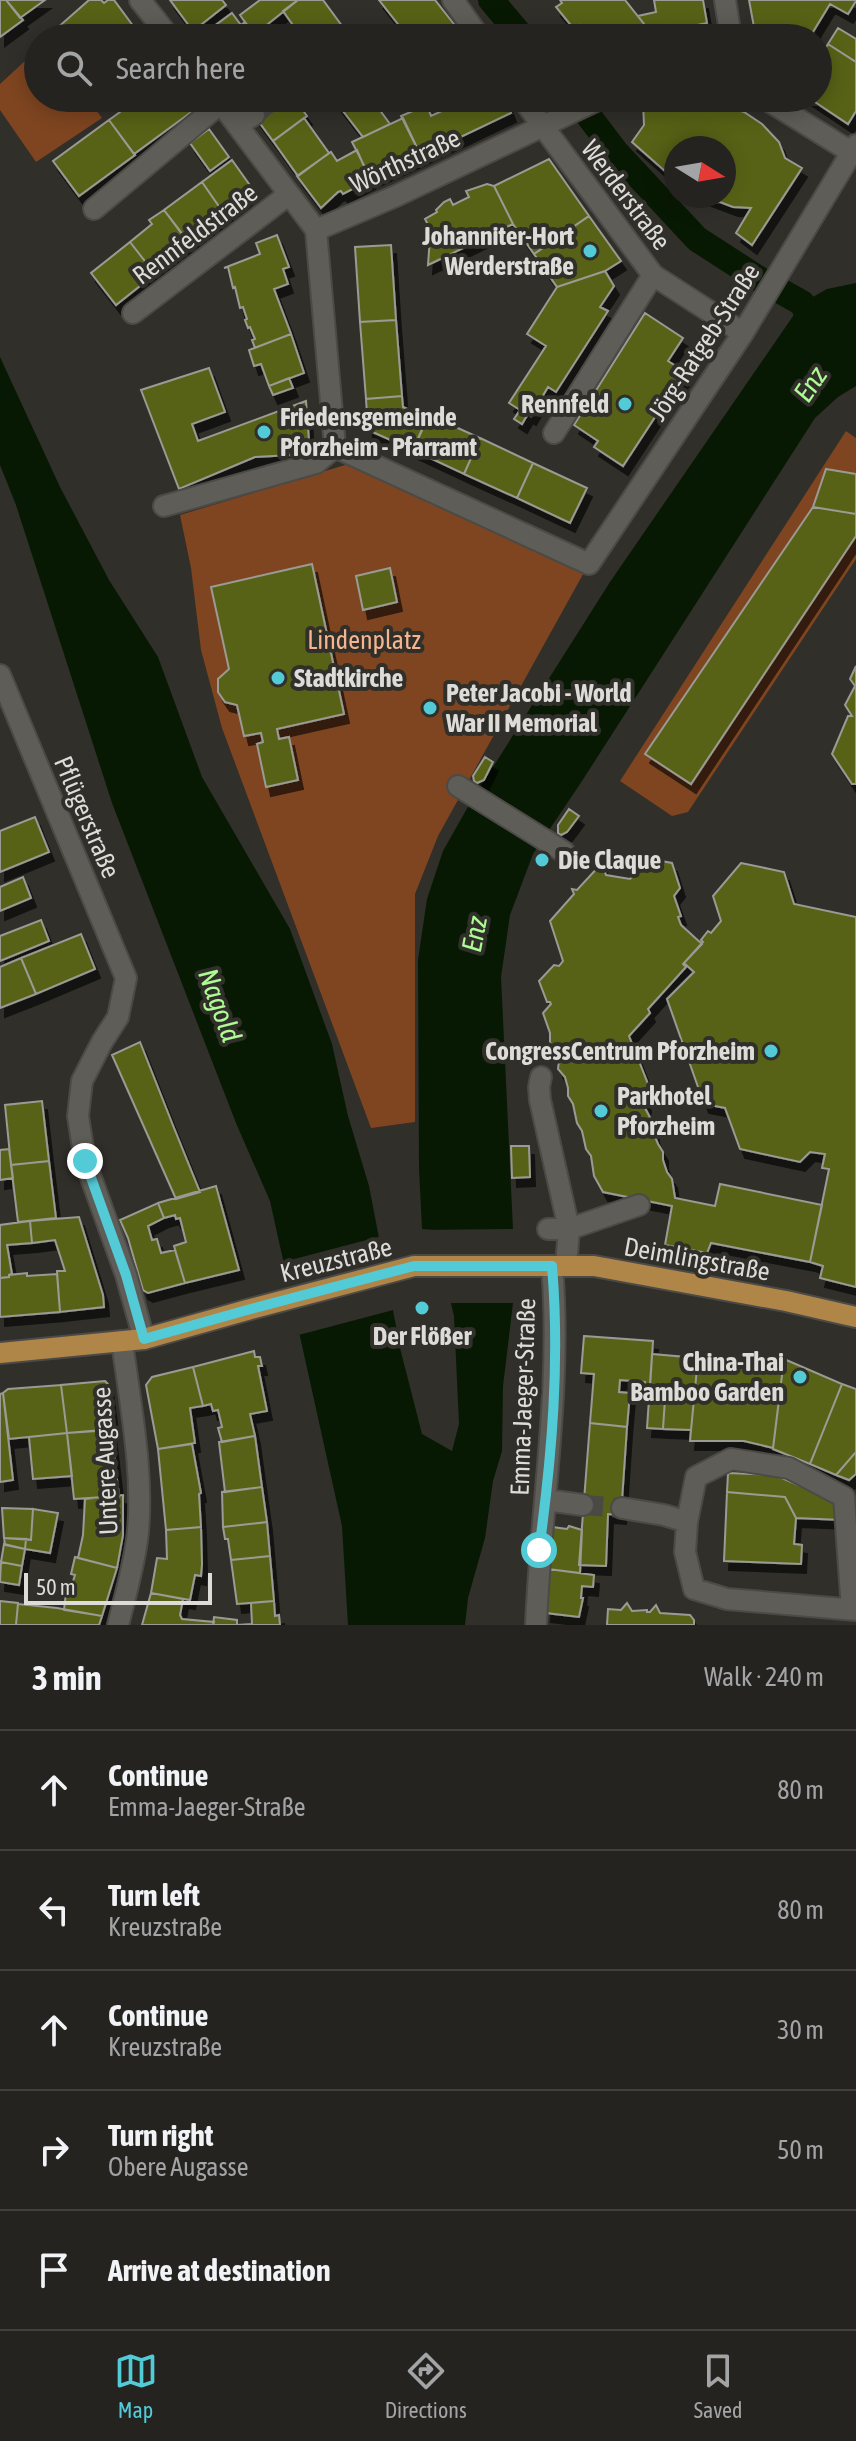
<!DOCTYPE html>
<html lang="en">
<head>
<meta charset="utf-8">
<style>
	:root { --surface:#242320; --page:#2c2b29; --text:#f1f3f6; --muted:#a3a4a5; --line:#41403e; --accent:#52cbd7 }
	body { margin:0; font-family:"Asap Condensed",sans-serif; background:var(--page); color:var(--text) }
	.compass { position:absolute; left:664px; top:136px; width:72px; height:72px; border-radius:50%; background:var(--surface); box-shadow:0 4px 20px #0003; rotate:101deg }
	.scale { position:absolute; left:24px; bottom:20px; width:188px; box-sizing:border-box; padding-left:8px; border:4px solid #dddcd9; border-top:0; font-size:22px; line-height:28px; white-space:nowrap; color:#dddcd9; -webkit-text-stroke:6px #302f2a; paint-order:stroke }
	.stop { position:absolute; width:24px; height:24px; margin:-18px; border:6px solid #52cbd7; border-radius:50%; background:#fff }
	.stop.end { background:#52cbd7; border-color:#fff; box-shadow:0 2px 8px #0008 }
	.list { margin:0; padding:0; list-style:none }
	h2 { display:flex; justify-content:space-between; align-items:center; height:104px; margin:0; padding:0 32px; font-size:34px }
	h2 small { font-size:26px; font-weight:400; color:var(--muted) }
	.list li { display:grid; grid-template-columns:52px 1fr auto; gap:24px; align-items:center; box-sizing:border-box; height:120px; padding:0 32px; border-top:2px solid var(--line) }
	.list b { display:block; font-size:30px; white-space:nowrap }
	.list p { margin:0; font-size:26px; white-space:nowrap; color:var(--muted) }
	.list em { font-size:26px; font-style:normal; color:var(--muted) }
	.icon { flex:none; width:44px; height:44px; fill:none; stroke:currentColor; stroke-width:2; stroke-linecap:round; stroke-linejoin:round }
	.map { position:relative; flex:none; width:856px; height:1625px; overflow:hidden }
	.search { position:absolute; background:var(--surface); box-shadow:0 4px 20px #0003; left:24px; right:24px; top:24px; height:88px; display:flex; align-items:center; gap:20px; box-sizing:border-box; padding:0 28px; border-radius:44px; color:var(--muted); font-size:30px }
	.sheet { height:704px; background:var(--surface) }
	nav { display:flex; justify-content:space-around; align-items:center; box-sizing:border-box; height:112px; border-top:2px solid var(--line); background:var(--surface); font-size:22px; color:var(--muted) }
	nav a { display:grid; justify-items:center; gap:4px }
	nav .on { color:var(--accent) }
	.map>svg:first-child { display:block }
	.green { fill:#7f4520 }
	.water { fill:#081903 }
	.pier { fill:#302f2a }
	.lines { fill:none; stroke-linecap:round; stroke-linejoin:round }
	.canal { stroke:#081903; stroke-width:26 }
	.building { fill:#596213; stroke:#9a9b95; stroke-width:2; filter:url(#shadow) }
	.minor-tunnel { stroke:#4a4944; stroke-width:20; stroke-dasharray:20 10; stroke-linecap:butt }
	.minor-casing { stroke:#4b4a46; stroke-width:24 }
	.major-casing { stroke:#4b4a46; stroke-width:24 }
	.minor { stroke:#5f5d57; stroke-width:20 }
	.major { stroke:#af8548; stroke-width:20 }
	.route { stroke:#52cbd7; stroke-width:10 }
	.poi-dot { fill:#52cbd7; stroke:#302f2a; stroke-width:3 }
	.labels { text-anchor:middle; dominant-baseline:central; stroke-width:8; stroke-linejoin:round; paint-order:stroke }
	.street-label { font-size:26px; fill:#dddcd9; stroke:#302f2a }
	.poi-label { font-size:26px; font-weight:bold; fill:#dddcd9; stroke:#302f2a; text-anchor:start }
	.park-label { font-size:26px; fill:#f7b58f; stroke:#302f2a }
	.water-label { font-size:28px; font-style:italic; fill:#aefa94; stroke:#302f2a }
</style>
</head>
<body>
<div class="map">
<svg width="856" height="1625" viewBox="0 0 856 1625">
	<defs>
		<filter id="shadow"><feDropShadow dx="5" dy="9" stdDeviation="0" flood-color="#0009"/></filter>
	</defs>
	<rect width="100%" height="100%" fill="#302f2a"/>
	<path class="green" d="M38 49V98H87L102 118 36 162 0 110V84Z
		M846 431 856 438V559L688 812 672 816 620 781Z
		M355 462 587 567 438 836 415 894V1122L371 1128 222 728 201 650 191 568 180 515Z"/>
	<path class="water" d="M856 283V386L838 397 815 418 582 781 533 854 510 915 501 977 513 1229V1303L503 1386 502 1451 493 1481 485 1538 468 1598 465 1625H348L342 1526 270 1201 236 1123 112 803 16 505 0 465V357L60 487 109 580 158 657 202 777 290 929 332 1044 348 1116 369 1186 401 1352 422 1434 452 1451 459 1424 454 1316 434 1230 422 1229 419 1168 418 960 427 899 443 851 469 805 610 582 802 303 827 289Z"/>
	<path class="pier" d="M513 1229V1303H447L431 1233H421L418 1230Z
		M382 1236 397 1309 295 1336 279 1263Z"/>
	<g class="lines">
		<path class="canal" d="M491 0 523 38
			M575 98 616 152 697 239 759 279 802 303 818 334"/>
	</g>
	<path class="building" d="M0 0H6L23 20 0 37Z
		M6 0H45L20 18Z
		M89 0H101L104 3 108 0H114L142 38H48L47 37Z
		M170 0H222L226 5 193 31Z
		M260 0H298L254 35 240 15Z
		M298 0H323L348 34 342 38H302L283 11Z
		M379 0H435L457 28 445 38H409Z
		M560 0H625L655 38H589L579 25 574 29 556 7 562 3Z
		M654 0H703L707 23 668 31 666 25 648 29 638 16 656 12Z
		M749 0H856V1L848 14 830 4 813 32 814 38H756Z
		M232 13 241 25 245 22 254 34 249 38H198Z
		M838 28 856 39V62L828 44Z
		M828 44 856 62V111L848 124 809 98H818V60Z
		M130 98H186L194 110 134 154 109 120 134 102Z
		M260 98H294L307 116 273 141 248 107Z
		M333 98H371L390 124 363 137Z
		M460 98H505L511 113 421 156 401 116 427 105 431 116 462 102Z
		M652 98H716L712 102 744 112 762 124 779 142 785 158 802 168 752 245 736 233 751 208 733 207 704 196H724V148H676V169L674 166 666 172 632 142 644 125 643 102Z
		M304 118 329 153 298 176 273 141Z
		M403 118 421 156 371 179 352 142Z
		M109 120 135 155 79 196 53 161Z
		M209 129 229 157 210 171 190 143Z
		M357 150 370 180 343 194 341 191 338 192 321 208 297 176 331 152 337 161Z
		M549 159 589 216 534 254 513 224 494 186Z
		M232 160 254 191 244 198 246 200 225 215 202 182Z
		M202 182 225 215 188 242 164 210Z
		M487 184 494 186 513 224 428 265 430 237 433 235 425 219 437 212 436 210 444 202 450 199 453 205 469 197 466 191Z
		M164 210 191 245 155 274 130 242 152 224 149 220Z
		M589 216 621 261 605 271 557 287 534 254Z
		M277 235 289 267 283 269 288 284 274 289 291 334 255 348 252 340 255 339 250 327 248 328 245 320 247 319 243 307 240 308 235 287 233 288 228 267 224 268 260 254 256 243Z
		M130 242 155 274 116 305 91 273Z
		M391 245 396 320 360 322 355 247Z
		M605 271 614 286 600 307 608 311 556 392 548 387 531 416 528 414 522 424 514 419 520 410 509 403 546 346 527 334 557 287Z
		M645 313 683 338 668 361 687 373 680 383 678 382 623 466 594 447 598 441 574 425Z
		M396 320 402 396 366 399 360 322Z
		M291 334 304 373 269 386 261 364 254 366 249 350Z
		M209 368 225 412 192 424 198 441 306 401 310 454 255 457 179 489 141 390Z
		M289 378 293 388 273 395 269 386Z
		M402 396 403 407 427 418 413 450 368 430 366 399Z
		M429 415 480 438 464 474 413 450Z
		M480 438 533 463 517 498 464 474Z
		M533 463 587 488 570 523 517 498Z
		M826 469 856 474V514L813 507Z
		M813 507 856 514V536L691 784 645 754Z
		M312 564 344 714 277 729 279 739 289 737 298 780 266 787 257 744 263 742 261 733 244 736 237 705 225 702 218 692V679L229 669 211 587Z
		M390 568 397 602 363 610 356 576Z
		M856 666V784H852L832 754 848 716H852L845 705 855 686 850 679Z
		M485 757 493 762 484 780 477 783 474 781 473 776Z
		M569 809 579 816 567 832 561 835 558 833V825Z
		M35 817 49 852 0 872V831Z
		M639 857 672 863 680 888 674 896 681 916 678 917 681 925 702 944 683 964 686 967 648 1009 650 1013 629 1036 650 1089 644 1096 646 1103 645 1108 654 1125V1134L658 1144 663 1152V1160L667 1172 672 1179 675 1198 715 1206 720 1184 822 1205 810 1262 711 1243 707 1253 665 1245 672 1206 603 1192 594 1176 591 1156 586 1149 582 1131 577 1123 573 1104 568 1096V1088L565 1077 558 1069 559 1061 550 1042V1033L543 1013 551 1004 550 1002H547L539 981 554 965 559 966 563 961 550 921 574 894 572 889 577 890 602 863 606 875 630 879 636 873 630 868Z
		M741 863 784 872 794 904 856 917V1287L820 1278 823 1266 810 1262 829 1169 822 1168 825 1154 810 1152 800 1162 740 1149 725 1108 704 1104 667 999 694 972 684 963 703 942 701 940 708 931 711 933 721 921 713 896Z
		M23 877 31 898 0 911V887Z
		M41 920 49 941 0 961V936Z
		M81 934 95 969 36 994 21 958Z
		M21 958 36 994 0 1008V967Z
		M140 1042 174 1128 200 1192 176 1199 112 1055Z
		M42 1101 49 1161 11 1165 5 1105Z
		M511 1146H529L530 1177 512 1178Z
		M9 1149 13 1178 0 1180V1150Z
		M49 1161 56 1218 18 1222 11 1165Z
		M216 1186 239 1270 185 1283 174 1246 186 1242 180 1218 176 1219 175 1215 164 1218 158 1203Z
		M158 1203 164 1218 148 1226 152 1240 157 1239 161 1253 175 1250 185 1283 148 1293 143 1290 128 1238 120 1220Z
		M79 1217 103 1295 104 1307 60 1312 57 1271H65L55 1240 32 1243 30 1221Z
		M30 1221 32 1243 7 1245 12 1274 9 1275V1277L0 1278V1225Z
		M27 1273V1276L57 1274 60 1312 0 1317V1278L9 1277V1275Z
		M584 1336 653 1341 650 1388 645 1387V1382L620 1380 619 1392 630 1393 627 1427 590 1423 594 1374 581 1373Z
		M254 1351 255 1357H260L262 1366H258L267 1411 250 1414 255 1436 222 1442 218 1428 222 1427 218 1410 213 1411 211 1404 203 1406 193 1367Z
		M652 1354 698 1358 691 1430 663 1429 665 1399H649Z
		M766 1356 784 1359 773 1448 744 1441H690L698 1358H760Z
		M784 1359 842 1384 810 1464 773 1449Z
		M193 1367 203 1406 190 1408 195 1443 158 1449 146 1385 152 1377Z
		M105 1381 108 1384 114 1429 67 1433 61 1385Z
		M842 1384 856 1389V1452L836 1475 810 1464Z
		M61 1385 67 1433 9 1439 3 1393 8 1389Z
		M3 1393 13 1480 0 1482V1394Z
		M649 1399H665L663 1429 647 1428Z
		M590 1423 627 1427 621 1515 608 1514 606 1566 579 1565Z
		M111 1430 119 1496 74 1499 67 1433Z
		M67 1433 72 1476 33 1479 29 1437Z
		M255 1436 262 1487 225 1492 219 1442Z
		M192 1444 201 1493 199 1494 201 1527 166 1530 158 1449Z
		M856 1452V1474L849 1480 836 1475Z
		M728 1473 775 1475 840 1503 841 1520 796 1518 785 1497 727 1492Z
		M262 1487 267 1522 223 1527 222 1492Z
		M727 1492 785 1497 796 1518 794 1544 802 1545 801 1564 724 1561Z
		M123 1495V1535L117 1568 78 1558 83 1535 85 1499Z
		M2 1508 33 1509 31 1540 4 1538Z
		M33 1509 58 1513 50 1553 25 1549 26 1539 31 1540Z
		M267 1522 270 1556 231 1560 228 1539H225L223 1527Z
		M569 1526 582 1530 580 1573 548 1569 552 1527 567 1529Z
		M201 1527 202 1564 201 1576 195 1575 190 1600 151 1593 157 1558 167 1559 166 1530Z
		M4 1538 26 1539 25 1549 5 1545Z
		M4 1544 25 1549 22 1566 1 1562Z
		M270 1556 274 1601 237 1604 231 1560Z
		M75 1557 117 1568 102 1616 64 1610 67 1584H72L75 1575 71 1574Z
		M1 1562 22 1566 19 1585 0 1582Z
		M548 1569 594 1575 593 1587 582 1586 581 1598H583L579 1617 546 1613Z
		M151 1593 183 1599 180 1615 182 1619 214 1622 213 1625H142Z
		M0 1601 18 1603 16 1625H0Z
		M274 1601 275 1616 279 1615 280 1625H213L214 1617 237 1620V1625L252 1624 251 1603Z
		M627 1603 632 1611 647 1610V1612H650L656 1605 660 1613 690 1615 694 1620V1625H607L608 1609 621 1610Z
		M18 1604 57 1608 102 1616 99 1625H16Z"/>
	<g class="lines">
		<path class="minor-tunnel" d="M254 115 275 98
			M583 1505 622 1508"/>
		<g class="minor-casing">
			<path id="minor" d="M140 0 170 38
				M453 0 480 38
				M725 0 731 38
				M217 98 316 230 335 447
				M522 98 653 275 743 333
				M764 98 851 152
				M237 125 254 115
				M94 209 221 103
				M316 230 396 196 602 98
				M133 313 288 195
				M554 433 653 275
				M335 447 589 564 743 333 856 145
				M164 506 316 463 335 447
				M0 675 126 978 118 1017 102 1042 82 1081 78 1116 85 1161 126 1275 144 1339
				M458 786 564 852
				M541 1077 539 1087 540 1100 569 1229 566 1266
				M548 1229H569L639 1205
				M546 1500 583 1505
				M622 1508 664 1515 687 1522 685 1552 694 1589 727 1599 856 1610
				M687 1522 696 1477 731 1459 789 1468 844 1497 852 1609
				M118 1625C125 1597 133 1569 137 1540 145 1477 130 1404 122 1341
				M536 1625C541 1505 562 1387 552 1266"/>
		</g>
		<g class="major-casing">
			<path id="major" d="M0 1353 144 1339 247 1310 414 1266H594L786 1301 856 1317"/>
		</g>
		<use href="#minor" class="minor"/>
		<use href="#major" class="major"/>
	</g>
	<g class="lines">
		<path class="route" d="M85 1161 126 1275 144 1339 247 1310 414 1266H552C560 1361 552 1456 539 1550"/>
	</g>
	<g class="poi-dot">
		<circle cx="590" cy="251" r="8"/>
		<circle cx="625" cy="404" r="8"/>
		<circle cx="264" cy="432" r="8"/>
		<circle cx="278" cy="678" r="8"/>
		<circle cx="430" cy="708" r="8"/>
		<circle cx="542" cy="860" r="8"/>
		<circle cx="771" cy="1051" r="8"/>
		<circle cx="601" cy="1111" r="8"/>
		<circle cx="422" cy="1308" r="8"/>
		<circle cx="800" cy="1377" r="8"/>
	</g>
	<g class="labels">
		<g class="street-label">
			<text transform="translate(405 161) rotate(-25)">Wörthstraße</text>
			<text transform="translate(626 195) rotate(53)">Werderstraße</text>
			<text transform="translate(195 234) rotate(-37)">Rennfeldstraße</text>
			<text transform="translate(704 342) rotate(-57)">Jörg-Ratgeb-Straße</text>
			<text transform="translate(87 817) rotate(67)">Pflügerstraße</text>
			<text transform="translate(697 1259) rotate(10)">Deimlingstraße</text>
			<text transform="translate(336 1260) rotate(-14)">Kreuzstraße</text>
			<text transform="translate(523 1397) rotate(-88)">Emma-Jaeger-Straße</text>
			<text transform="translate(105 1461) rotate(-93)">Untere Augasse</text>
		</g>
		<g class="poi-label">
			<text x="574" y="236" text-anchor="end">Johanniter-Hort<tspan x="574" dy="30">Werderstraße</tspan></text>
			<text x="609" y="404" text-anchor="end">Rennfeld</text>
			<text x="280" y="417">Friedensgemeinde<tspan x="280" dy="30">Pforzheim - Pfarramt</tspan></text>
			<text x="294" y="678">Stadtkirche</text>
			<text x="446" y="693">Peter Jacobi - World<tspan x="446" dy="30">War II Memorial</tspan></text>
			<text x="558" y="860">Die Claque</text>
			<text x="755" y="1051" text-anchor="end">CongressCentrum Pforzheim</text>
			<text x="617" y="1096">Parkhotel<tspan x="617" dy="30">Pforzheim</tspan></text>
			<text x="422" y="1336" text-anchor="middle">Der Flößer</text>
			<text x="784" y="1362" text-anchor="end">China-Thai<tspan x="784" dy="30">Bamboo Garden</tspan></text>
		</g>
		<g class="park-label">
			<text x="364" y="640">Lindenplatz</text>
		</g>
		<g class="water-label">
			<text transform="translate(810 384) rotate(-56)">Enz</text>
			<text transform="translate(474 934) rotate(-79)">Enz</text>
			<text transform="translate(220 1005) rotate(70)">Nagold</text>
		</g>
	</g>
</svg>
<svg class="compass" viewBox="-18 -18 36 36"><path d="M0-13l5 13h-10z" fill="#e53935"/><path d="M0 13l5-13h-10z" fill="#a3a4a5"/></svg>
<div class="scale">50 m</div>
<div class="stop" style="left:539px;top:1550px"></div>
<div class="stop end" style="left:85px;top:1161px"></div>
<div class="search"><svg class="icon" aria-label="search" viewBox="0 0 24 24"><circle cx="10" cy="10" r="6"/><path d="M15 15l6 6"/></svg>Search here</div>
</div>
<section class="sheet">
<h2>3 min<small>Walk · 240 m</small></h2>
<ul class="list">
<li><svg class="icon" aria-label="ahead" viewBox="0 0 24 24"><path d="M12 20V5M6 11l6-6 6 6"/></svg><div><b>Continue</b><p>Emma-Jaeger-Straße</p></div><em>80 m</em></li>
<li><svg class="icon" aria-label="left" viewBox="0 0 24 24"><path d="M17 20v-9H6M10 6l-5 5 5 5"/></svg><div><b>Turn left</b><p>Kreuzstraße</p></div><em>80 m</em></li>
<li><svg class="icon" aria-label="ahead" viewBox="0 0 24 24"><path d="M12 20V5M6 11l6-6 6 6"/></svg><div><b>Continue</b><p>Kreuzstraße</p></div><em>30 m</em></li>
<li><svg class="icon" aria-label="right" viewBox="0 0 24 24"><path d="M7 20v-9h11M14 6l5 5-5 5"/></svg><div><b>Turn right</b><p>Obere Augasse</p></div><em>50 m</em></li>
<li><svg class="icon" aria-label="arrive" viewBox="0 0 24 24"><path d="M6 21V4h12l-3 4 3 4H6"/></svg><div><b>Arrive at destination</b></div></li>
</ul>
</section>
<nav>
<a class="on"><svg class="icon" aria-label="map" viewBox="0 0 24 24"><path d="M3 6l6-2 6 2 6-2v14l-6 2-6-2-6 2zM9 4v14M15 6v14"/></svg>Map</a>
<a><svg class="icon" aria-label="directions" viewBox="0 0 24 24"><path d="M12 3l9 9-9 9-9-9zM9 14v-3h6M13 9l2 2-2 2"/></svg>Directions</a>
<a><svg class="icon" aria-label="saved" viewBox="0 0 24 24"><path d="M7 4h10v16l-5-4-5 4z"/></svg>Saved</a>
</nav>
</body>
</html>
